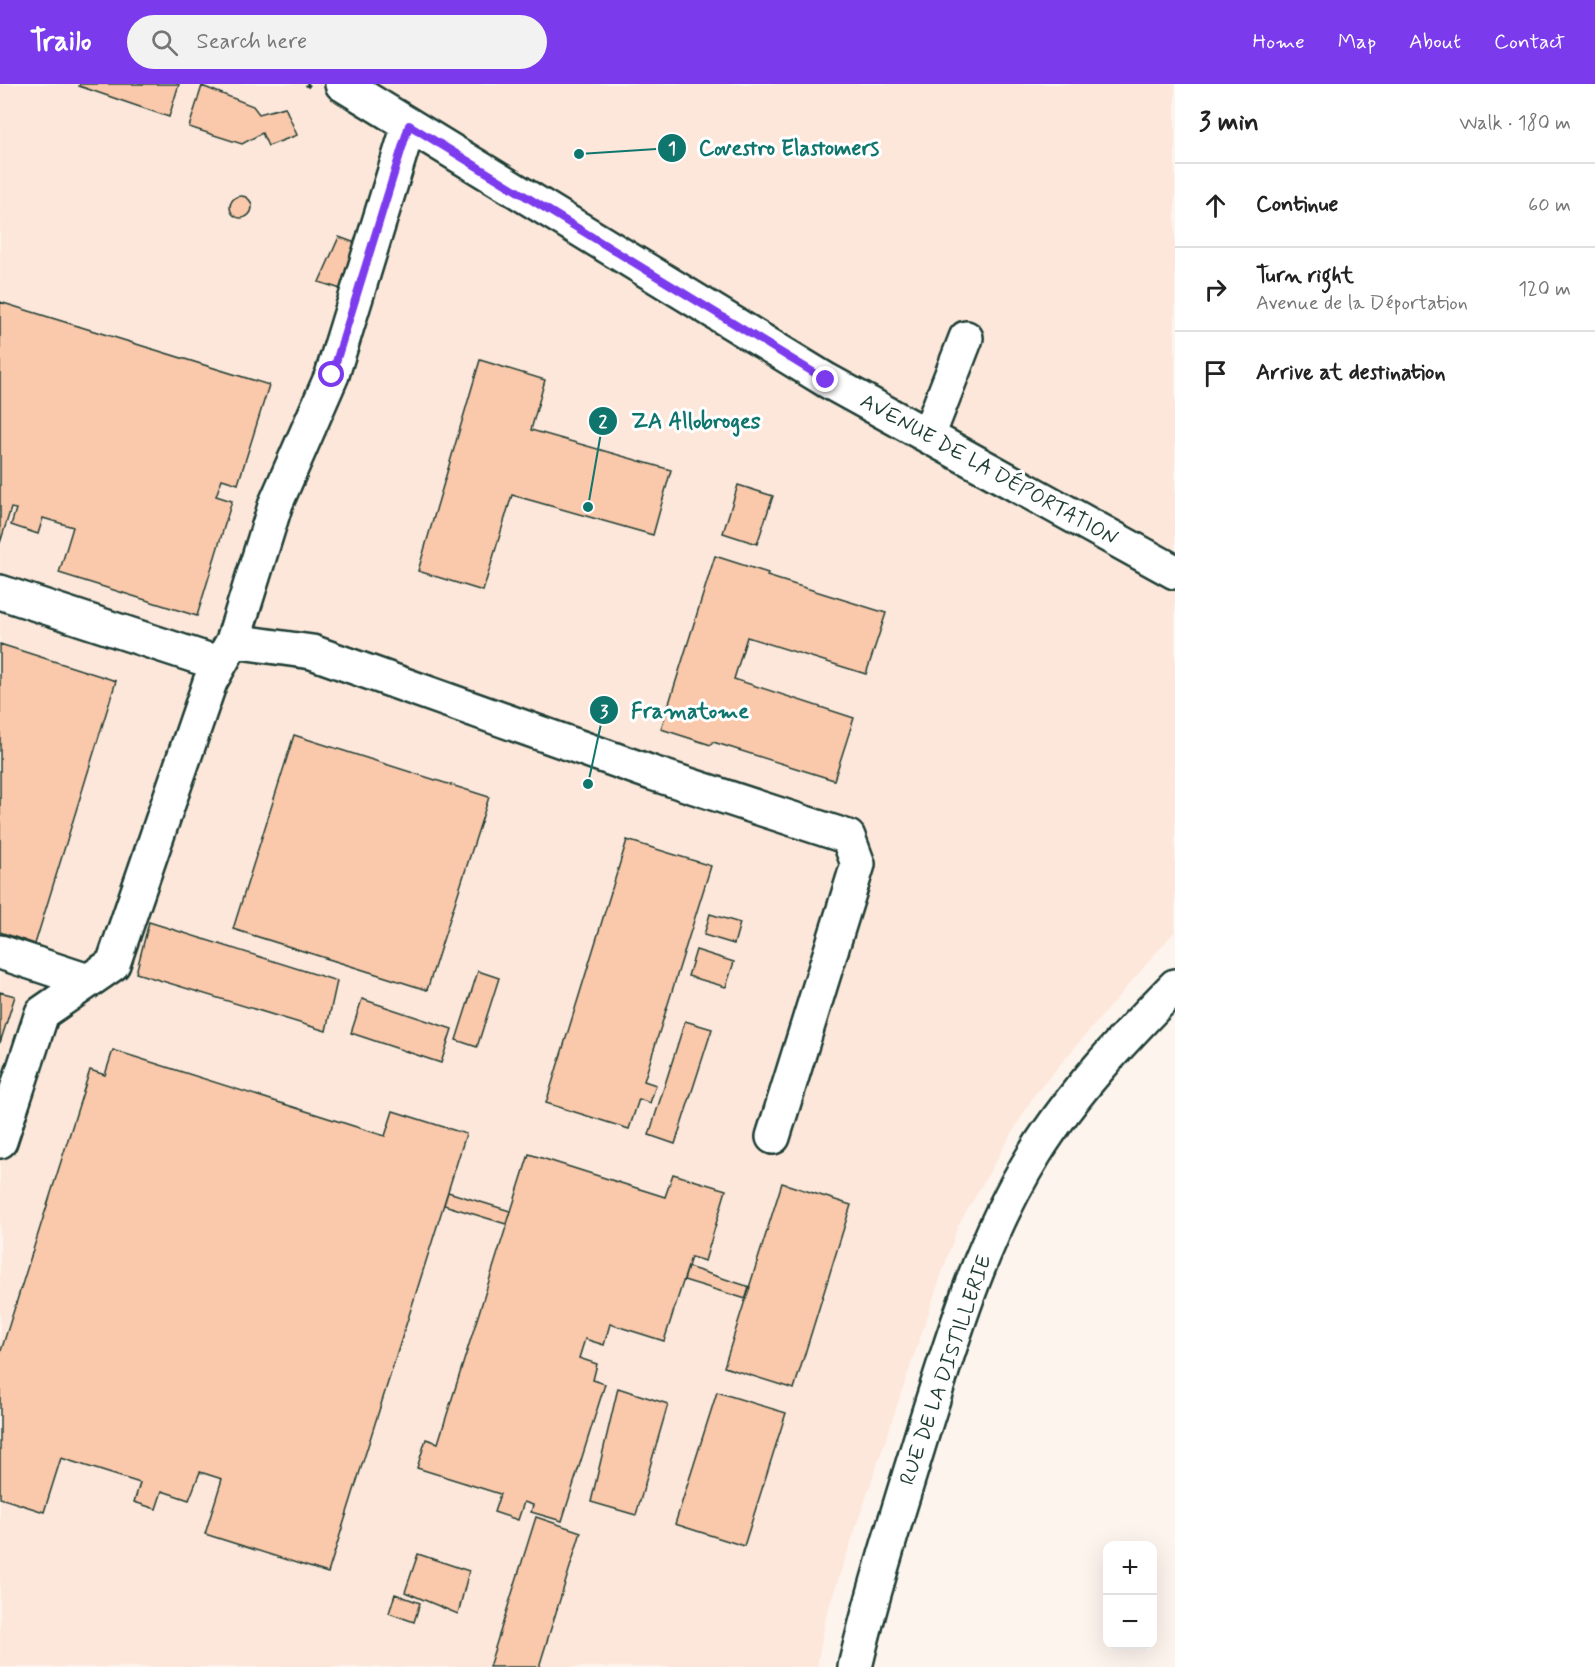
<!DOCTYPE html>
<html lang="en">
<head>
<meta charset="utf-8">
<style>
	:root { --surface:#fff; --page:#f2f2f2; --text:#222; --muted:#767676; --line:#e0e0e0; --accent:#7c3aed }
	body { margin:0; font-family:Mynerve,sans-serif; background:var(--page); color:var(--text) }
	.controls { position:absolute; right:18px; bottom:18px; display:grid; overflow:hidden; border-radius:12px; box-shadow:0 6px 24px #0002 }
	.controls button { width:54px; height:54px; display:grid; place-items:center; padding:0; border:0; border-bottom:2px solid var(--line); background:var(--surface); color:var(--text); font:30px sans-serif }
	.stop { position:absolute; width:18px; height:18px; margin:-14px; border:4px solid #7c3aed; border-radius:50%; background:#fff }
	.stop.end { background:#7c3aed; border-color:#fff; box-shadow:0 2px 6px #0008 }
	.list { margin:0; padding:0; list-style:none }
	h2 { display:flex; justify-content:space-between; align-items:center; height:78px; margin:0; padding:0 24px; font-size:26px }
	h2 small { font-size:20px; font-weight:400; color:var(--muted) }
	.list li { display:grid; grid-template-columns:39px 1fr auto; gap:18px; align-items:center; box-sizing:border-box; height:84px; padding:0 24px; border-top:2px solid var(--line) }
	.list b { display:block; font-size:22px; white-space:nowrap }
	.list p { margin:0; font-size:20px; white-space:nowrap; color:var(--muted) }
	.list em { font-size:20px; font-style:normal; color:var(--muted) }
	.icon { flex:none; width:33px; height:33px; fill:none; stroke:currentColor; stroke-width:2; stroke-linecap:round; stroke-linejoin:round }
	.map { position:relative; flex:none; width:1175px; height:1583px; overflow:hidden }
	header { display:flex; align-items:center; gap:36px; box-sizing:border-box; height:84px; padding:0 30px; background:var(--accent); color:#fff }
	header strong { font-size:28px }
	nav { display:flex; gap:33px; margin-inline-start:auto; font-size:21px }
	.search { width:420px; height:54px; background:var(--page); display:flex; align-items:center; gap:15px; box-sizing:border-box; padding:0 21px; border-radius:33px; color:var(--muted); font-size:22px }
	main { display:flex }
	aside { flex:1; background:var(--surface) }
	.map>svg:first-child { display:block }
	.built { fill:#fde7da }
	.building { fill:#fac8aa; stroke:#1f3d34; stroke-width:1.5 }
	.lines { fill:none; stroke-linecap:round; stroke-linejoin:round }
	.minor-casing { stroke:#1f3d34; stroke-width:38 }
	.path { stroke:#1f3d34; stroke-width:4; stroke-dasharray:4.5 4.5; stroke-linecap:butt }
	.minor { stroke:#fff; stroke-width:33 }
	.route { stroke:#7c3aed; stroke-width:8 }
	.labels { text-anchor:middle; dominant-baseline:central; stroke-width:6; stroke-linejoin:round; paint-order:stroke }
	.street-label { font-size:21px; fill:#1f3d34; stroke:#fff }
	.leader { fill:none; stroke:#0f766e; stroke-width:2 }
	.callout-dot { fill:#0f766e; stroke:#fff; stroke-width:2 }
	.mark-label { font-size:18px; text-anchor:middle; font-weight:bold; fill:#fff }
	.callout-label { font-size:22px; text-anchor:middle; font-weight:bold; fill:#0f766e; stroke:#fff; stroke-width:6; stroke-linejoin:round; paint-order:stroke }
</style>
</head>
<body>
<header>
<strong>Trailo</strong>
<div class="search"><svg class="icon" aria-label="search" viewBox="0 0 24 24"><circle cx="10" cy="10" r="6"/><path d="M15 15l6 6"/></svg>Search here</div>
<nav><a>Home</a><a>Map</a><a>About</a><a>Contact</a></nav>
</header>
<main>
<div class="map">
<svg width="1175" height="1583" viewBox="0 0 1175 1583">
	<rect width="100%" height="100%" fill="#fef4ee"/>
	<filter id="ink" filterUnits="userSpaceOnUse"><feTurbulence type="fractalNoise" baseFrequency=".0167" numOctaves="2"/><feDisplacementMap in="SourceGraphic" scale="12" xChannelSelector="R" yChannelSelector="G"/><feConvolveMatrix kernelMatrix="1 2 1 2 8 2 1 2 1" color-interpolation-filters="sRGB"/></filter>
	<g filter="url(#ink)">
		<path class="built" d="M0 0H1175V847L1035 1010 958 1142 826 1532 817 1583H0Z"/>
		<path class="building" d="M80 0H179L169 33 79 2Z
			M202 2 253 22 259 30 285 23 297 51 268 62 262 49 242 60 189 43Z
			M230 123a11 11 0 1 1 22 0a11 11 0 1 1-22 0Z
			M339 153 361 161 347 207 319 198Z
			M0 218 269 301 238 400 222 395 216 412 232 417 197 532 59 489 73 443 43 434 38 450 11 441 16 425 11 424 0 459Z
			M480 276 545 296 531 346 671 386 653 451 512 411 483 507 418 487Z
			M738 401 773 412 757 460 723 449Z
			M715 472 768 489 767 492 886 529 866 590 747 553 734 595 854 634 834 696 713 658 711 661 661 645Z
			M0 560 116 597 35 860 0 848Z
			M294 651 489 713 427 906 233 845Z
			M627 756 711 782 644 997 656 1001 650 1019 639 1015 629 1045 546 1019Z
			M710 830 740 839 734 860 704 851Z
			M149 838 337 897 326 947 136 889Z
			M696 866 734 878 726 903 688 892Z
			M478 887 499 894 477 963 456 956Z
			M0 908 15 912 0 959Z
			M362 915 452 945 441 979 351 949Z
			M685 937 712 945 675 1060 649 1051Z
			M113 966 385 1052 393 1027 466 1050 328 1489 205 1450 222 1395 200 1388 189 1416 162 1407 156 1425 134 1418 140 1399 61 1374 44 1428 0 1414V1270L90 986 105 991Z
			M529 1070 665 1113 673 1090 726 1106 705 1177 691 1173 664 1257 610 1240 604 1261 585 1255 579 1274 597 1280 593 1296 605 1300 562 1437 531 1428 533 1421 524 1418 518 1436 494 1428 500 1410 417 1384 426 1355 438 1359Z
			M782 1099 851 1121 794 1305 724 1283Z
			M448 1108 510 1127 506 1140 444 1121Z
			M688 1183 750 1203 746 1215 684 1196Z
			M618 1304 668 1320 636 1431 591 1418Z
			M717 1308 786 1329 744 1462 675 1440Z
			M536 1433 581 1448 539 1583H489Z
			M418 1470 469 1487 458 1530 405 1508Z
			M395 1510 420 1519 414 1538 389 1529Z"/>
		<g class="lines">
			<g class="minor-casing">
				<path id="minor" d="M342 0 826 296 1175 488
					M928 352 966 254
					M0 508 220 580
					M233 557 312 568 652 689 848 753 858 780 773 1053
					M0 868 88 897
					M0 1057 42 929 113 880 210 598 233 557 276 419 332 291 409 41
					M855 1583C874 1503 899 1425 923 1347 953 1252 982 1154 1035 1069 1073 1008 1125 953 1175 902"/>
			</g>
			<path class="path" d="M306 0 313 5"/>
			<use href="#minor" class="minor"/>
		</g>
	</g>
	<g class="lines" filter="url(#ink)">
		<path class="route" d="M332 291 409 41 826 296"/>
	</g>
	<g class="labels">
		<g class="street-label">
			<text transform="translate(989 386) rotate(29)">AVENUE DE LA DÉPORTATION</text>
			<text transform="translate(946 1286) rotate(-71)">RUE DE LA DISTILLERIE</text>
		</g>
	</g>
	<path class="leader" d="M579 70L672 64M588 423L603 337M588 700L604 626"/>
	<g class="callout-dot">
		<circle cx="579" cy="70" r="6"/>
		<circle cx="588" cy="423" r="6"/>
		<circle cx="588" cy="700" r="6"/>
		<circle cx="672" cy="64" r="15"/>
		<circle cx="603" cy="337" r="15"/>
		<circle cx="604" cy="626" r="15"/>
	</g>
	<g class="mark-label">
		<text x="672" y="70">1</text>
		<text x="603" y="343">2</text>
		<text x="604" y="633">3</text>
	</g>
	<g class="callout-label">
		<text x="789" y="71">Covestro Elastomers</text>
		<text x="696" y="344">ZA Allobroges</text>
		<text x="690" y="634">Framatome</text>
	</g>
</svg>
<div class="controls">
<button>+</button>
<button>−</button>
</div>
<div class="stop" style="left:332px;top:291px"></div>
<div class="stop end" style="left:826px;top:296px"></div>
</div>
<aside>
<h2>3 min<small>Walk · 180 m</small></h2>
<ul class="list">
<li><svg class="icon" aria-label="ahead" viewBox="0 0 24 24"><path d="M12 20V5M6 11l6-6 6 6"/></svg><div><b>Continue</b></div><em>60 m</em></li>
<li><svg class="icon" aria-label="right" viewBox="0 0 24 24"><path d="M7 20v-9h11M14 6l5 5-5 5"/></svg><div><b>Turn right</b><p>Avenue de la Déportation</p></div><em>120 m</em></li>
<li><svg class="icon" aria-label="arrive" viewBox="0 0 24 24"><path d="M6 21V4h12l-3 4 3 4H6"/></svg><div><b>Arrive at destination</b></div></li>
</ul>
</aside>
</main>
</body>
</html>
